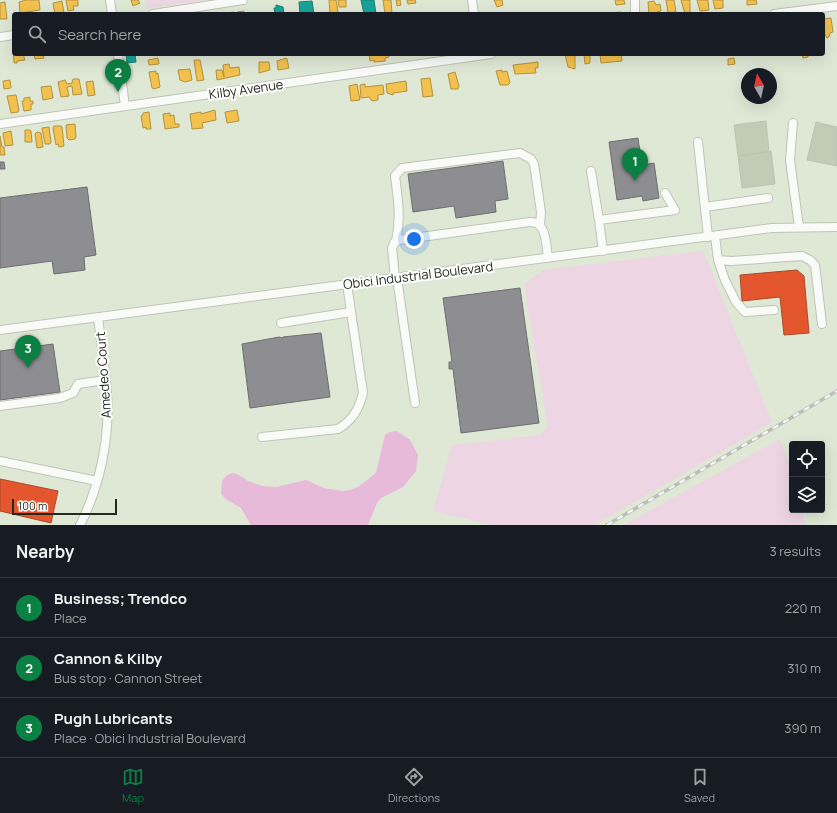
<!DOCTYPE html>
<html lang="en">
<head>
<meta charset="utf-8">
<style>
	:root { --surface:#171b24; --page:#242831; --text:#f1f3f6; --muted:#9ea1a6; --line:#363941; --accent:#0b8043 }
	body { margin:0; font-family:Manrope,sans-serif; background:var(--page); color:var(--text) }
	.controls { position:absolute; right:12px; bottom:12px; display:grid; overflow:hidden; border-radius:4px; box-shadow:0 4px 16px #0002 }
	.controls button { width:36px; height:36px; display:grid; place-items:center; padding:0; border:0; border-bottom:1px solid var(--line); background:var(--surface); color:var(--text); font:20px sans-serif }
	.compass { position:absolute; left:741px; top:68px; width:36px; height:36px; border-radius:50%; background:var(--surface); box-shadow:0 4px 16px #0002; rotate:351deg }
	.scale { position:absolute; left:12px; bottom:10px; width:105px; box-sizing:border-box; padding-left:4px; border:2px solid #24291d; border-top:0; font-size:11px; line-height:14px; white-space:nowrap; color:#24291d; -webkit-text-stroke:3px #fff; paint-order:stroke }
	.you { position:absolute; left:414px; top:239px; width:14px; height:14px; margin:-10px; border:3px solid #fff; border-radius:50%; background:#1a73e8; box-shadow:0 0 0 6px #1a73e833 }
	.badge { display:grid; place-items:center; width:26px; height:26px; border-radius:50%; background:var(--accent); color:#fff; font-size:13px; font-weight:700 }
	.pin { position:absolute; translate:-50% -33px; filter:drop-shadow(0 1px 2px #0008) }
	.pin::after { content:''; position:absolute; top:21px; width:14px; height:12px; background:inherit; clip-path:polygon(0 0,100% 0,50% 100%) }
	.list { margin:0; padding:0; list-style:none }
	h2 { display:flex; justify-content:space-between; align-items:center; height:52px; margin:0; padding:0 16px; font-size:17px }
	h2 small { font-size:13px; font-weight:400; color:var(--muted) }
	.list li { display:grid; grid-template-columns:26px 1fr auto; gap:12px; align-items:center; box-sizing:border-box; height:60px; padding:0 16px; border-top:1px solid var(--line) }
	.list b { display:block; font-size:15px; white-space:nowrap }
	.list p { margin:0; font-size:13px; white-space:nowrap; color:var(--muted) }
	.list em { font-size:13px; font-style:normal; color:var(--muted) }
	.icon { flex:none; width:22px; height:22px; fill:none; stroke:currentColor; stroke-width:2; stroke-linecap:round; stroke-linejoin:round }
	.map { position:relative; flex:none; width:837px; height:525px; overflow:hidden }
	.search { position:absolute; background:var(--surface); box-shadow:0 4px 16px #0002; left:12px; right:12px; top:12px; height:44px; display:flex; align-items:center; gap:10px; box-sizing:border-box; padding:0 14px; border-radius:4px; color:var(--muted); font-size:15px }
	.sheet { height:232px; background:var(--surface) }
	nav { display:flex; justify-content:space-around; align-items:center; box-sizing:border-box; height:56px; border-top:1px solid var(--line); background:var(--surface); font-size:11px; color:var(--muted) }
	nav a { display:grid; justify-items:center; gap:2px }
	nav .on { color:var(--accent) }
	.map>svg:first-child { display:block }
	.green { fill:#eed5e3 }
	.water { fill:#e7bada }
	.homes { fill:#f2c14e; stroke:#b4933f }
	.shops { fill:#e4572e; stroke:#aa4929 }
	.public { fill:#17a398; stroke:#1b7e73 }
	.industry { fill:#8d8d92; stroke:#6e6f6f }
	.building { fill:#c1cbb5; stroke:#bdc3b5 }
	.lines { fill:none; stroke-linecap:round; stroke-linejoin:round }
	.minor-casing { stroke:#bec5b7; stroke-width:10 }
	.minor { stroke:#fafbf9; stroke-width:8 }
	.rail-casing { stroke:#bcbeba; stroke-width:3.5 }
	.rail { stroke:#fff; stroke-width:2; stroke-dasharray:6; stroke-linecap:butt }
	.labels { text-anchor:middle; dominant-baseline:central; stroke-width:4; stroke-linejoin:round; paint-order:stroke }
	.street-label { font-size:13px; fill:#24291d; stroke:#fff }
</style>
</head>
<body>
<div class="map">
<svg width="837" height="525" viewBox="0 0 837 525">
	<rect width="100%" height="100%" fill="#dfe7d5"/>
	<path class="green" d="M146 0H206L147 8Z
		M703 251 772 422 595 525H492L433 511 452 445 540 435 548 427 524 284 543 270Z
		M780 439 792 473V510H802L805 525H624Z"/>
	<path class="water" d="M397 431 410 440 418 455 416 471 403 487 381 498 377 503 368 525H251L241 508 226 499 221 494 222 481 227 475 233 473 239 475 248 481 262 486 276 487 306 480 324 488 342 491 350 490 358 487 376 473 385 435 390 432Z"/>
	<path class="homes" d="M26 0H39L40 10 20 13 19 2Z
		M66 0H78V6H73L74 10 68 11Z
		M131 0H138L140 3 133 6Z
		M329 0H336L338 12 330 13Z
		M338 0H346V7H339Z
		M383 0H391L392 14H385Z
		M396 0H400L401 5 397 6Z
		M407 0H415L416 3 408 4Z
		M494 0H502L503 5 497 7Z
		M615 0H624L625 4 616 5Z
		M666 0H674L676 12H674V14L668 13Z
		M681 0H690V13L685 14Z
		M697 0H708L709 10 700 11Z
		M713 0H723V8L715 9Z
		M747 0H756L757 4 747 5Z
		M62 1 64 13 55 14 53 3Z
		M654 1 656 5 660 4 661 11 657 12 658 14H649L648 2Z
		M5 2 7 19H0V3Z
		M244 11V14H237V12Z
		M234 12 235 14H226V13Z
		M621 12 623 14H608L610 13Z
		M831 18 833 32 830 33 829 37 827 38 824 33 823 19Z
		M14 44V54H23L25 60 17 61V63H14L13 47Z
		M34 54H43L44 58 35 59Z
		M369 54H388L389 57 385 58V61L374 62V60L370 61Z
		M565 54H575V69L568 67Z
		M584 54H590V63L585 64Z
		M600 54H621L622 61 601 63Z
		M802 54H808V57L803 58Z
		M158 58 159 64 149 65 148 60Z
		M286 58 287 59 289 68 278 70 277 61Z
		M734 58 735 64 728 65V59Z
		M194 60H200L204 80 197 81Z
		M259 62H269L270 70 259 73Z
		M538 62V68H535L536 73 515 74 513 65Z
		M229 64 230 68 239 67 240 75 217 80 216 70H222L224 77 223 65Z
		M190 69 192 80 185 82 180 80 178 70Z
		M502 70V72L507 71 510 83 508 85H500L496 71Z
		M156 71V74L158 73 160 87 154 89 152 88 149 72Z
		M455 72 459 86 458 89H451L448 74Z
		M430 78 433 96 423 97 421 79Z
		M73 79H79L82 94 73 95 72 86 67 87 69 96 61 97 58 82 65 80 67 84 72 83Z
		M10 80 11 88 4 89 3 81Z
		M93 81 95 95 88 96 86 82Z
		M406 81 407 91 393 93V95L387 93 386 84Z
		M357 84 360 100 351 101 349 86Z
		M365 84V87L383 85 384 94 378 95V100L372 101 369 97 361 98 360 85Z
		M51 86 53 98 43 100 41 87Z
		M16 95 19 110 18 112 11 113 7 96Z
		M30 97V101H33V104H31V110L24 111 22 101H24V98Z
		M215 110 216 120 202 123 203 128 192 129 190 114 201 112V114Z
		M237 110 239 121 227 123 225 112Z
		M149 112 151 129H146V127L143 128 141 116 143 115V113Z
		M170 113V116L174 115 175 124H179V127L165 129 163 114Z
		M75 124 76 137 75 139 69 140 67 138 66 125Z
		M54 126H61L62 127 64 146 59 147 58 144 56 145 53 128Z
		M49 127 51 142 50 144H45L42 128Z
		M25 130H30L31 131 32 142H25Z
		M11 131 13 145 5 146 3 133Z
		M37 132 41 133 43 147 37 148 35 134Z
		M0 136 2 147H4L5 155H0Z"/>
	<path class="shops" d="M797 270 804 276 809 333 784 335 780 297 742 301 740 275Z
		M0 479 58 491 51 523 0 511Z"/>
	<path class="public" d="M361 0H374L376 14H364Z
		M312 1 314 14H300L299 2Z
		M276 5 283 7 284 14H275L274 8H276Z
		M126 54H135L136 62 127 63Z"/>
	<path class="industry" d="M638 138 642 165 654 163 659 198 643 201 642 196 617 200 609 142Z
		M503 161 508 199 495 201 496 212 456 218 454 206 413 212 408 174Z
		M0 162H4L5 169H0Z
		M87 187 96 255 84 257 85 270 54 274 52 261 0 268V198Z
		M520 288 539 423 461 433 453 369H449V362H452L443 298Z
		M321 333 330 397 250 408 242 344 279 337 283 338V337Z
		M53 344 60 392 0 400V351Z"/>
	<path class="building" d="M766 121 769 152 738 156 734 125Z
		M816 122 837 127V166L807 160Z
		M771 151 775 184 742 188 738 156Z"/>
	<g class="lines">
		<g class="minor-casing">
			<path id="minor" d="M110 0 112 14
				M472 0 474 14
				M635 0V14
				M153 14 243 0
				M774 14 837 6
				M0 37 14 35
				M118 54 125 106
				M793 123 790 160 799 227
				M0 124 491 54
				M698 142 708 237
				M591 171 599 220
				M705 207 768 198
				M715 236 718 260 725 280 736 302 745 312 774 310
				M396 241C401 219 398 198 395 176L402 168 520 153 531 159 534 164 541 212 540 225
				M603 251 599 220 675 210 665 193
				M718 260 731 261 802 256 810 260 815 265 822 324
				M395 278 392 248 394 243 399 240 530 222C547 221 546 246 548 258
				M397 278 415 403
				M281 323 351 312
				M0 330 772 228 837 227
				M0 406 60 398 73 393 78 384 105 380
				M262 437 338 429C353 420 359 409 363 393L347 284
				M0 461 97 481
				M80 525C100 486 110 438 107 394 105 368 101 343 98 317"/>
		</g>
		<use href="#minor" class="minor"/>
		<g class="rail-casing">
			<path id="rail" d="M607 525 837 391"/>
		</g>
		<use href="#rail" class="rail"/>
	</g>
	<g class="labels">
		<g class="street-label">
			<text transform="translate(246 89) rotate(-8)">Kilby Avenue</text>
			<text transform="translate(418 275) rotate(-7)">Obici Industrial Boulevard</text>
			<text transform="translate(103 375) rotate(-94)">Amedeo Court</text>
		</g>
	</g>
</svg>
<div class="controls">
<button><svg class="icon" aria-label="locate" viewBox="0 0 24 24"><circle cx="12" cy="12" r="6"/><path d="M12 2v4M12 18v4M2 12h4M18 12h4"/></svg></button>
<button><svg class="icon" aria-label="layers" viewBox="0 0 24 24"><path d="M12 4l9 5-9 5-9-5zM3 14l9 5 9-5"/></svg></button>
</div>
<svg class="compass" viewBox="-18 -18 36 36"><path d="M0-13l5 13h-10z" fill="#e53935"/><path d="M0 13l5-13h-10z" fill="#9ea1a6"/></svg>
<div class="scale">100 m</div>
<div class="you"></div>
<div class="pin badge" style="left:635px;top:181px">1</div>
<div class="pin badge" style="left:118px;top:92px">2</div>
<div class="pin badge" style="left:28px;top:368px">3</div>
<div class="search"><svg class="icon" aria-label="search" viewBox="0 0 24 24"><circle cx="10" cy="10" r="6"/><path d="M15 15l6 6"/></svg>Search here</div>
</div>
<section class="sheet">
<h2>Nearby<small>3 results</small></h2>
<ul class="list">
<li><span class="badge">1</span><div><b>Business; Trendco</b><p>Place</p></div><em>220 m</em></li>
<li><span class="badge">2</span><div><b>Cannon &amp; Kilby</b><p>Bus stop · Cannon Street</p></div><em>310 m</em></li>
<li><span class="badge">3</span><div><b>Pugh Lubricants</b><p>Place · Obici Industrial Boulevard</p></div><em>390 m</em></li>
</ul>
</section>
<nav>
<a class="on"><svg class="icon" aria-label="map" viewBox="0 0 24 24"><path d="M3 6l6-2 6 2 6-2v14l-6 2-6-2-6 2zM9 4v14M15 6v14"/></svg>Map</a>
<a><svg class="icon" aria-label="directions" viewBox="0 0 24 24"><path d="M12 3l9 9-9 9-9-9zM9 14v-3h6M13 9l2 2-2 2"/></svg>Directions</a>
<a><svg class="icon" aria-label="saved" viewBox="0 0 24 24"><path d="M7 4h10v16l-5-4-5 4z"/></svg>Saved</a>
</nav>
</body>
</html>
